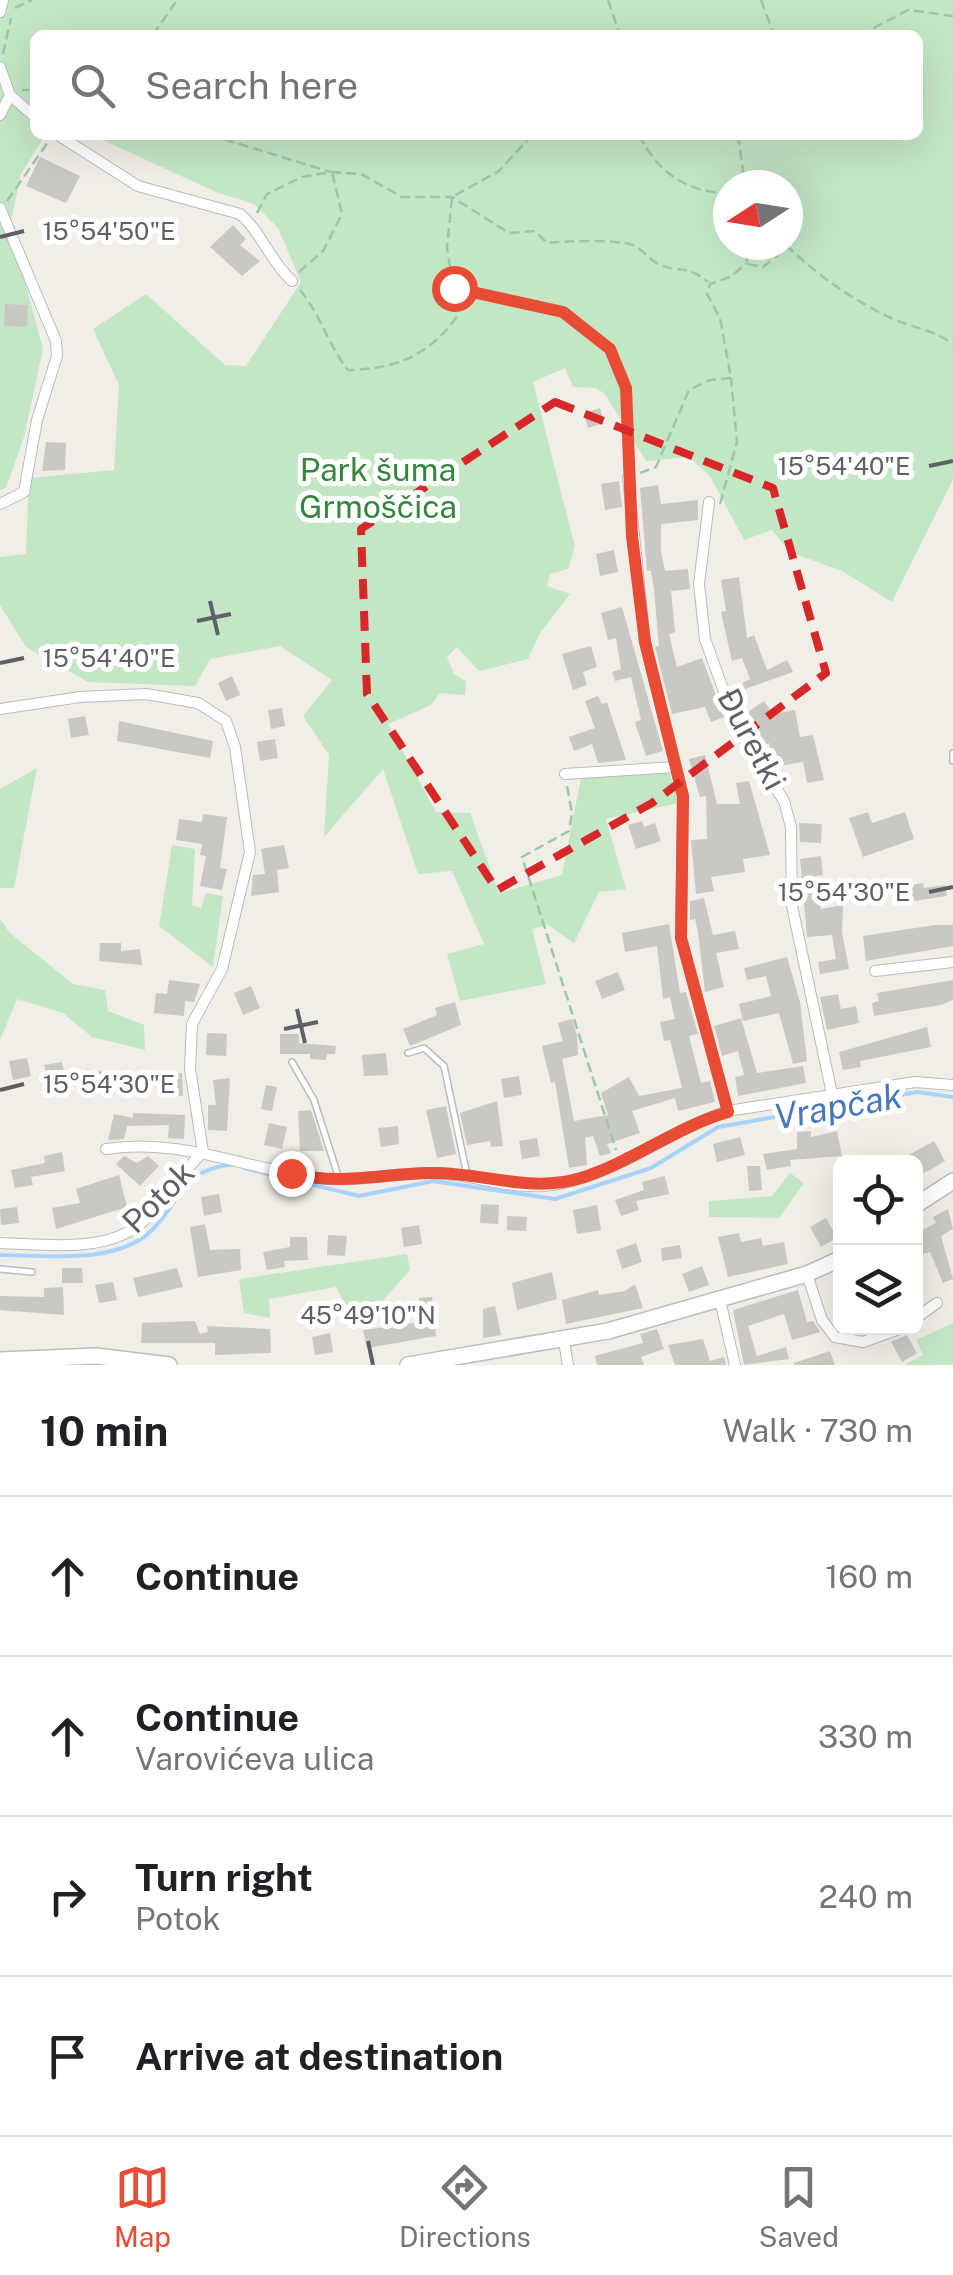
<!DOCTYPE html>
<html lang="en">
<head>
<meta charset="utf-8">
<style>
	:root { --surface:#fff; --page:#f6f6f6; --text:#202124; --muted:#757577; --line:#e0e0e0; --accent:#e84c34 }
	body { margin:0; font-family:"Public Sans",sans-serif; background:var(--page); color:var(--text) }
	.controls { position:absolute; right:30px; bottom:30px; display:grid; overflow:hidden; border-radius:15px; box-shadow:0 10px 40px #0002 }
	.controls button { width:90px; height:90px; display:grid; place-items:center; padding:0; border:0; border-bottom:2px solid var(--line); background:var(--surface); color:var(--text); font:50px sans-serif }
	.compass { position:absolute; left:713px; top:170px; width:90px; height:90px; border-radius:50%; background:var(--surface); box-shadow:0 10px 40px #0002; rotate:258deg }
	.stop { position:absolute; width:30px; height:30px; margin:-22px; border:8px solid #e84c34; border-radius:50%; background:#fff }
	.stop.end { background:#e84c34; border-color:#fff; box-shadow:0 2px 10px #0008 }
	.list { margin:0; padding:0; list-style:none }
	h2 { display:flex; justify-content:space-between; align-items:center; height:130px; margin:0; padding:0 40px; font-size:42px }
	h2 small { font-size:32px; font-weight:400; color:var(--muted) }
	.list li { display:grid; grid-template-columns:65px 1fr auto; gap:30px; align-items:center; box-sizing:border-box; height:160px; padding:0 40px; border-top:2px solid var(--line) }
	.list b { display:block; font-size:38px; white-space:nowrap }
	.list p { margin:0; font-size:32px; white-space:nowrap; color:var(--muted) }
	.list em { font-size:32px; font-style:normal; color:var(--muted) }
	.icon { flex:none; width:55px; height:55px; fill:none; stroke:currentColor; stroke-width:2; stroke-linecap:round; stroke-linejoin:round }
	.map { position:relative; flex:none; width:953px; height:1365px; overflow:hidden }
	.search { position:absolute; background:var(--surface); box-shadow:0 10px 40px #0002; left:30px; right:30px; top:30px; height:110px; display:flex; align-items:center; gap:25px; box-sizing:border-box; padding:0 35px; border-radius:15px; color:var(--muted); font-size:38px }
	.sheet { height:770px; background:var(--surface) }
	nav { display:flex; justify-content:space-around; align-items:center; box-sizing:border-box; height:140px; border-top:2px solid var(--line); background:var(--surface); font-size:28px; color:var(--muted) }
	nav a { display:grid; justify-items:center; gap:5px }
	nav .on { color:var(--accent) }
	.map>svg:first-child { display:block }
	.green { fill:#c3e7c5; fill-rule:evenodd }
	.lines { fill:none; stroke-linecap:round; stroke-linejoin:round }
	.stream { stroke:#a8d3fe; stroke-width:4 }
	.building { fill:#cac8c3 }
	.lane-casing { stroke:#b8bbbf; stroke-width:8 }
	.street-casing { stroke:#b8bbbf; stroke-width:12 }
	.secondary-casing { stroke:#b9bcc1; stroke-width:18 }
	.path { stroke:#9cc7ab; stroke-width:2.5; stroke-dasharray:10 5; stroke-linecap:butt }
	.lane { stroke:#fff; stroke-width:5 }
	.street { stroke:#fff; stroke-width:10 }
	.secondary { stroke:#fff; stroke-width:15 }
	.route { stroke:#e84c34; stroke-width:12 }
	.marked { fill:none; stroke:#d62828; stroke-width:8; stroke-dasharray:20 12; stroke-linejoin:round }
	.ticks { fill:none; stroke:#5d6166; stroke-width:4 }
	.labels { text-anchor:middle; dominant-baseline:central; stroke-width:10; stroke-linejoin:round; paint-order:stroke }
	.park-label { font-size:32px; fill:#36853e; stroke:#fff }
	.street-label { font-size:32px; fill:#5d6166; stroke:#fff }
	.water-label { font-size:35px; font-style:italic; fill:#4678ba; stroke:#fff }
	.ticks-label { font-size:25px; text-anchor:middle; fill:#5d6166; stroke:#fff; stroke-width:10; stroke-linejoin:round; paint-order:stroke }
</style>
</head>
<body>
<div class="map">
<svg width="953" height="1365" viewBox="0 0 953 1365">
	<rect width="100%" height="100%" fill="#f0eee6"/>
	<path class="green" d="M0 0H953V479L892 602 842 571 790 552 772 530 744 540 710 476 689 457 646 461 605 394 596 388 573 387 565 368 533 382 575 547 568 569 550 574 547 586 570 594 540 633 528 659 479 671 457 647 447 657 454 674 466 681 465 695 440 693 431 705 388 724 436 812 470 813 499 893 562 875 581 778 669 771 679 803 606 819 626 889 599 892 574 943 548 925 532 929 546 984 460 1001 447 954 484 944 452 871 418 874 383 769 324 837 329 755 303 716 332 680 280 646 210 659 195 686 88 682 26 647 0 605V557L26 554 29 478 114 470 119 385 93 329 146 294 225 365 246 366 301 282 278 228 254 204 216 192 92 135H918V35H35V135H45L21 174 10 226 43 349 24 437 6 488 0 490ZM728 185H788V245H728Z
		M37 768 14 888H0V789Z
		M172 845 195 849 192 905 201 908 206 893 223 896 213 967 159 926Z
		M0 919 10 933 73 984 105 990 108 1011 144 1025 145 1050 92 1037 63 1013 17 999 0 1040Z
		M790 1173 804 1183 779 1218 709 1217V1201L772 1196Z
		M407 1254 410 1270 357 1330 336 1287 269 1299 270 1318 244 1313 239 1279Z
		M953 1323V1365H904L923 1355 916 1340Z"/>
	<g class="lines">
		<path class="stream" d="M244 1168 359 1196 433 1181 555 1199 651 1168 718 1127 917 1092 953 1097
			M0 1255C44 1255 116 1265 151 1231 182 1201 180 1170 230 1165"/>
	</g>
	<path class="building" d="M40 157 80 176 66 203 26 186Z
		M233 225 246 239 240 245 260 261 242 276 210 247Z
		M5 304 28 305 27 327 4 326Z
		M600 408 604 423 588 428 584 413Z
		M46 442 66 443 65 470 42 471Z
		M619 481 622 507 605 510 601 484Z
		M658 485 661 504 698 500V520L661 524V552L665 571 688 569 690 589 671 591 675 632 669 634 677 667 702 658 724 717 711 722 705 707 672 714 655 647 659 646 654 590 651 571H647L640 488Z
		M614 550 618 572 600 576 596 554Z
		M739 577 747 638 754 635 767 670 787 660 793 672 745 689 742 683 750 679 742 658 732 661 721 612 726 611 721 580Z
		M622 607 663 751 646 756 635 722 641 720 631 677 615 681 612 672 621 669 616 638 608 640 601 613Z
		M591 646 597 667 583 672 587 685 573 690 562 654Z
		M232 676 240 695 226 701 218 683Z
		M598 696 602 704 607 702 626 760 598 763 592 744 574 751 569 737 595 728 585 701Z
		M764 701 773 714 795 710 800 737 813 735 824 780 807 783 803 762 773 767 769 743 761 747 753 730 759 727 748 712Z
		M282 708 285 726 271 729 268 710Z
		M85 716 89 735 71 738 68 719Z
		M119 721 213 741 210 758 117 741Z
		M275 739 278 758 260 761 257 742Z
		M705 755 717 804H740L736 783 749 781 770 855 743 859 745 872 711 877 714 891 696 894 691 840 707 839 706 796 700 797 689 759Z
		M868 812 872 823 905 812 914 839 863 857 849 818Z
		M203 814 227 817 220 868 227 869 222 890 200 886 206 856 200 855 202 844 176 840 179 819 202 822Z
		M642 821 644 827 655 823 661 841 636 849 628 825Z
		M799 823 822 824 821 843 800 842Z
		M284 845 289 868 277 870 279 892 251 896 253 875 265 874 261 849Z
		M821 856 823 875 815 876 821 909 843 905 842 932 849 969 820 974 818 962 836 959 832 935 807 937 800 859Z
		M923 883 924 888 945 885 947 896 908 902 905 886Z
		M704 898 713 935 735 931 739 949 716 953 724 987 705 992 698 932 695 919 690 920V901Z
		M669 924 680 993 686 992 698 1034 689 1036 701 1083 710 1081 715 1102 678 1111 675 1098 632 1111 640 1133 607 1144 611 1153 600 1156 593 1136 585 1138 587 1165 569 1168 555 1082 551 1083 542 1046 563 1041 558 1023 572 1019 577 1036 578 1055 562 1059 574 1121 608 1115 601 1093 629 1077 639 1096 682 1088 670 1040 664 1041 660 1022 675 1019 670 997 663 999 657 946 625 952 622 933Z
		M935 925H953V946L866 961 863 936Z
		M100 943H121V951L140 949 142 965 99 961Z
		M787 957 800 1002 807 1061 793 1064 779 1013 743 1021 739 1004 771 996 766 976 747 980 744 968Z
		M618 972 625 990 602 999 595 981Z
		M169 980 200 984 194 1002 185 1001 184 1016 154 1013 156 993 167 994Z
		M953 980V1000L941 1005 874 1016 872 1003 879 1001 877 993Z
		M251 986 260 1008 243 1015 234 993Z
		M838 994 841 1009 856 1006 859 1023 827 1030 820 997Z
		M455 1002 461 1025 410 1046 403 1029 437 1015 435 1008Z
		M741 1018 757 1073 803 1066 806 1083 738 1096 735 1077 744 1075 738 1051 722 1056 714 1026Z
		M927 1027 931 1047 860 1061 861 1067 843 1070 839 1052Z
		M207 1033 227 1034 226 1056 206 1055Z
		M280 1034H299V1043L336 1046 335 1054H327L326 1060 310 1059V1054H280Z
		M386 1053 388 1075 364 1076 362 1055Z
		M27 1058 31 1076 13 1080 9 1061Z
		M62 1062 66 1080 48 1083 44 1065Z
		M87 1069 147 1080 146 1097 83 1087Z
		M166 1073H182L183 1096H166Z
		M519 1076 522 1095 504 1098 501 1079Z
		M230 1078 227 1131 208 1130V1105H216L213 1080Z
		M266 1085 277 1087 272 1111 261 1109Z
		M497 1101 503 1146 491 1147 490 1141 467 1145 460 1113Z
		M446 1106 456 1154 437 1158 426 1110Z
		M311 1110 324 1151H300L298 1111Z
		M133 1113 185 1115 184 1139 168 1138 169 1125 127 1126 124 1139 108 1140 114 1114 133 1118Z
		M269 1123 287 1127 282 1149 264 1145Z
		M398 1126 399 1144 381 1147 378 1128Z
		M811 1131V1137L837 1131 842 1156 790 1160 791 1166 767 1170 763 1154 797 1149V1132Z
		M740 1137 745 1155 717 1162 713 1144Z
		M537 1138 540 1156 522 1159 519 1141Z
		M934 1141 945 1161 930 1170 916 1176V1162H896Z
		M62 1152 65 1171 31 1177 33 1185 15 1188 11 1170 45 1163 44 1156Z
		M124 1156 137 1163 148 1156 159 1166 140 1186 116 1164Z
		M747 1166H760L762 1190 749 1191Z
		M119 1175 127 1207 56 1229 52 1208 80 1203 76 1189Z
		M665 1176 669 1194 636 1201 639 1210 621 1216 615 1200 644 1190 642 1182Z
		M219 1194 222 1212 204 1216 201 1197Z
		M481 1204 499 1205 498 1224 480 1223Z
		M597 1205 601 1230 577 1234 573 1210Z
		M17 1207 19 1223 1 1225 0 1209Z
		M948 1209 953 1229 941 1236 953 1279 943 1283 930 1252 916 1256V1233L936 1223 933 1217Z
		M507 1216 527 1217 526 1231 507 1230Z
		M826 1218 837 1238 821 1247 810 1227Z
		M205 1224 210 1250 240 1249 241 1270 198 1277 190 1227Z
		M419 1225 422 1244 404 1247 401 1228Z
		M739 1233 741 1242 761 1238 763 1246 784 1242 788 1264 728 1277 718 1237Z
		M328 1235 347 1236 345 1256 327 1255Z
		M290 1237H307L308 1260 284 1261 285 1267 267 1270 263 1252 290 1247Z
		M636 1243 642 1262 622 1269 616 1250Z
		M680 1245 682 1258 662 1261 661 1248Z
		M702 1266 709 1285 689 1292 682 1274Z
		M62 1268H82L83 1283H62Z
		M177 1268 183 1287 138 1297 133 1278Z
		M552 1272 557 1299 517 1310 512 1283Z
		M113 1282 117 1300 99 1303 95 1285Z
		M635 1284 643 1308 566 1324 562 1300 598 1290 599 1295 625 1291Z
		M63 1287 64 1315 0 1310V1296L44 1297V1288Z
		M798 1290 807 1322 813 1321 820 1332 792 1340 784 1314 748 1326 757 1356 786 1347 789 1359 744 1365 733 1310Z
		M432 1297 436 1336 367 1348 363 1330 421 1322 419 1298Z
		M495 1306 501 1335 483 1338V1309Z
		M195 1321 200 1334 208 1332 207 1326 270 1329 271 1353 215 1355V1343H141L142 1323Z
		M657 1329 664 1349 641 1357 644 1365H597L595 1356 643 1343 640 1334Z
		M330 1333 333 1352 315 1355 312 1337Z
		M907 1335 917 1353 902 1362 891 1342Z
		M703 1339 710 1361 724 1357 726 1365H675L668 1345Z
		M830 1351 835 1365H794V1363Z"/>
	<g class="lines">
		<g class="lane-casing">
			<path id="lane" d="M953 753V761
				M408 1053 424 1048 444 1066 467 1175
				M292 1062 314 1100 339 1179
				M0 1269 32 1272"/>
		</g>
		<g class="street-casing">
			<path id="street" d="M0 12 3 0
				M0 67 10 95 35 117
				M0 115 10 95
				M58 135 138 186 240 214C262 233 270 261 292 281
				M0 208 56 341 57 356 37 420 24 492 0 504
				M628 477 645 642 683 796 681 938 728 1111
				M709 502 699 584 705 639 736 725 784 801 791 827 792 906 832 1094
				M0 709 80 697 146 694 198 703 226 721 235 747 250 852 222 969 192 1024 190 1069 203 1152
				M565 774 676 767
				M875 971 953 962
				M106 1149C178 1138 239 1166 309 1177 350 1184 389 1173 430 1173 469 1173 506 1189 544 1186 611 1180 666 1131 728 1111L915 1082 953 1085
				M0 1243C42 1244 100 1253 136 1227 162 1208 179 1174 203 1152
				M807 1274 822 1320 835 1337 863 1342 902 1328
				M720 1300 735 1365
				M916 1318 937 1303
				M564 1341 568 1365"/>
		</g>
		<g class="secondary-casing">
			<path id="secondary" d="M916 1205 953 1181
				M0 1360 96 1356 169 1365
				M408 1365 608 1331 807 1274 840 1259"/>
		</g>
		<path class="path" d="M608 0 620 35
			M761 0 774 35
			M15 8 32 0
			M153 35 177 0
			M860 35 908 10 953 16
			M3 54 11 18
			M22 90H35
			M210 135 331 172
			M639 135C659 173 685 192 728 193
			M738 135 745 185
			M7 201 48 142
			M257 213 267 194 302 177 332 172 361 174 402 197H452L509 233 535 231 547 243C568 241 614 239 633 245 642 249 649 259 658 264 680 274 684 263 708 282
			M786 245C816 274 851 299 889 317 912 328 932 329 953 344
			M747 262V245
			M748 264 763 267 788 247
			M299 272 323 251 342 214 332 172
			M454 288C489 297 526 298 559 311 624 335 634 407 629 467
			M300 290C321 315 328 345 348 370 397 369 430 355 458 315L447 248 452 197 499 171 532 135
			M640 473 656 467 689 390 710 380 731 378 720 318 707 294 710 284 730 277 747 263
			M720 504 737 442 731 378
			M567 786 572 813 569 831 522 857 616 1150"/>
		<use href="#lane" class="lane"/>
		<use href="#street" class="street"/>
		<use href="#secondary" class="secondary"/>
	</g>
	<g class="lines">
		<path class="route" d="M291 1173C338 1186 381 1174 428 1173 481 1171 528 1194 581 1178 632 1162 676 1127 728 1112L681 938 683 796 645 642 632 536 626 388 610 349 563 312 454 288"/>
	</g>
	<path class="marked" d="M555 402 773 488 826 673 652 803 497 890 367 694 361 529Z"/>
	<path class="ticks" d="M0 237 24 231M929 466 953 461M210 601 218 635M197 621 231 614M0 663 24 658M929 892 953 887M297 1009 305 1043M284 1029 318 1022M0 1090 24 1084M368 1341 373 1365"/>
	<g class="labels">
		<g class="park-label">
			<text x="378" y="469">Park šuma<tspan x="378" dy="37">Grmoščica</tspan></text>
		</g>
		<g class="street-label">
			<text transform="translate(752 739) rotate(62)">Đuretki</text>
			<text transform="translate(158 1197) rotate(-45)">Potok</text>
		</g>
		<g class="water-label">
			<text transform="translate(838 1106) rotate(-10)">Vrapčak</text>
		</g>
	</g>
	<g class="ticks-label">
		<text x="109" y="240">15°54'50"E</text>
		<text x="844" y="475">15°54'40"E</text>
		<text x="109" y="667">15°54'40"E</text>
		<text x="844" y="901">15°54'30"E</text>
		<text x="109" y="1093">15°54'30"E</text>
		<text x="368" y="1324">45°49'10"N</text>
	</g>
</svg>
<div class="controls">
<button><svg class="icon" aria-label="locate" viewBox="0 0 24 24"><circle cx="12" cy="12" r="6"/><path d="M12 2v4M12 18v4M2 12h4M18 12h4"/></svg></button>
<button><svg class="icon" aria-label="layers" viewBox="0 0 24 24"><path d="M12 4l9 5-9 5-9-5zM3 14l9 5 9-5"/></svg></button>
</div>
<svg class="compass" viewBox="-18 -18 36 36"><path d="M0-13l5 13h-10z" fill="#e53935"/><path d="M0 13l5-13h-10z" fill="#757577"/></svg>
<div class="stop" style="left:454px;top:288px"></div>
<div class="stop end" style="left:291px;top:1173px"></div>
<div class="search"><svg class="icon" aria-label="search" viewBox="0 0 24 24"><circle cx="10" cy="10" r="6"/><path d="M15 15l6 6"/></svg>Search here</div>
</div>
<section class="sheet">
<h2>10 min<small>Walk · 730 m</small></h2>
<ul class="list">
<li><svg class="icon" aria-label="ahead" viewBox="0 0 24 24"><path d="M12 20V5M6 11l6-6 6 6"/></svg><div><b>Continue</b></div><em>160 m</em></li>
<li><svg class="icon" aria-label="ahead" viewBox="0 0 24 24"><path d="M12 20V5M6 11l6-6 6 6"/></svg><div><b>Continue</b><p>Varovićeva ulica</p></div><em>330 m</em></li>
<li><svg class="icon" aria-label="right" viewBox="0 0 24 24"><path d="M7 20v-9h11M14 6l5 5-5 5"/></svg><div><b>Turn right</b><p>Potok</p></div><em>240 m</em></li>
<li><svg class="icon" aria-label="arrive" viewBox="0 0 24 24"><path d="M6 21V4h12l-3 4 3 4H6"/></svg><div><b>Arrive at destination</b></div></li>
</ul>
</section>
<nav>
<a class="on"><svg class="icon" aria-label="map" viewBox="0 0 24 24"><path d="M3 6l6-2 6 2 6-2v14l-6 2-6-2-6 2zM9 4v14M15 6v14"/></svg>Map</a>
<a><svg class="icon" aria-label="directions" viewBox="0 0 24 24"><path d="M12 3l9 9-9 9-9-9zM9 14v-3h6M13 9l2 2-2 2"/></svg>Directions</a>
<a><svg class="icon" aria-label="saved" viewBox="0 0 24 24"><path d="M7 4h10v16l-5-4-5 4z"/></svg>Saved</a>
</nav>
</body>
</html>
